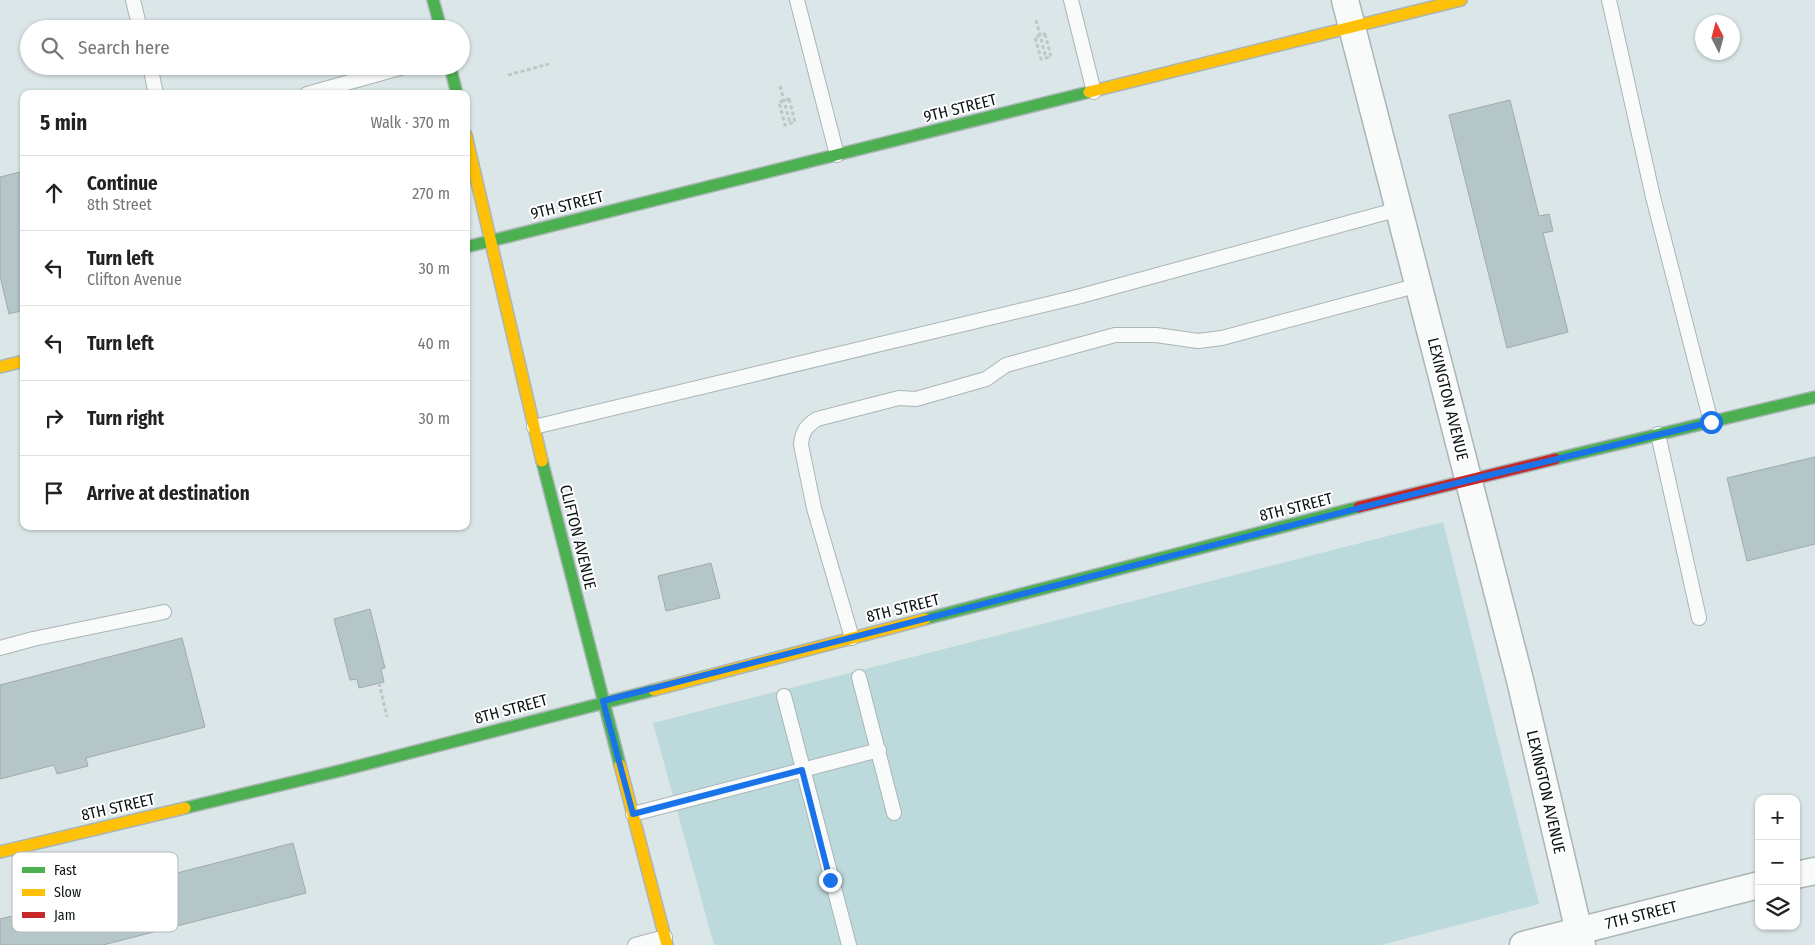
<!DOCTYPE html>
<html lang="en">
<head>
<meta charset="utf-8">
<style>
	:root { --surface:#fff; --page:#f2f2f2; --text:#222; --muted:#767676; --line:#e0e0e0 }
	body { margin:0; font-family:"Fira Sans Condensed",sans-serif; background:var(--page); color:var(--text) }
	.controls { position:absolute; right:15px; bottom:15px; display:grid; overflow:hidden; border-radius:10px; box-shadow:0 1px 4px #0004 }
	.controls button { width:45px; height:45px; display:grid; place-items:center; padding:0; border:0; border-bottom:1px solid var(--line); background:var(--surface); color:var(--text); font:25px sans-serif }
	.compass { position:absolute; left:1695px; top:15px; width:45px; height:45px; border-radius:50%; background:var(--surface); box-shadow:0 1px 4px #0004; rotate:354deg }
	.stop { position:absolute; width:15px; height:15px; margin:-11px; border:4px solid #1a73e8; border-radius:50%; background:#fff }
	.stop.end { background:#1a73e8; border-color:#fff; box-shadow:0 1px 5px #0008 }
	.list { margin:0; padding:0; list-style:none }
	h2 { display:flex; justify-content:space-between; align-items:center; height:65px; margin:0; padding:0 20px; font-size:21px }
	h2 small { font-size:16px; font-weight:400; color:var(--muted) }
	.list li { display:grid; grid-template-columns:32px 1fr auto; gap:15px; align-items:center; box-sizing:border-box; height:75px; padding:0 20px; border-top:1px solid var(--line) }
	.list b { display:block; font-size:19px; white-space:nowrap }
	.list p { margin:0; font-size:16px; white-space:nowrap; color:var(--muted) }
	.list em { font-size:16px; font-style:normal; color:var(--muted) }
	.icon { flex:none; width:28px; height:28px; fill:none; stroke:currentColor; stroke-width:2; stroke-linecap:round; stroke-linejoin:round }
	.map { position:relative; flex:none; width:1815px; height:945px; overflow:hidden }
	.search { position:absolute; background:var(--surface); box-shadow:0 1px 4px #0004; left:20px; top:20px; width:450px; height:55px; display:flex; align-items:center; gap:12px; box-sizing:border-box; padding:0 18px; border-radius:28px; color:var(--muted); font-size:19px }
	.panel { position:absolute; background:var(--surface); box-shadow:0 1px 4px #0004; left:20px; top:90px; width:450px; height:440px; border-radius:10px }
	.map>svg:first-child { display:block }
	.green { fill:#bcd9db }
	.building { fill:#b5c6c8; stroke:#a0aaab }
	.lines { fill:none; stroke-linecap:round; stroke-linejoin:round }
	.lane-casing { stroke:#abb5b6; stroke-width:16 }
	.street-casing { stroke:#abb5b6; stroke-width:29 }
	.fast-casing { stroke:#abb5b6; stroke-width:14 }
	.slow-casing { stroke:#abb5b6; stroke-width:14 }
	.jam-casing { stroke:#abb5b6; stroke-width:14 }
	.path { stroke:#c0c5c6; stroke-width:3; stroke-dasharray:4 2.5; stroke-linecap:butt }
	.lane { stroke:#f9fbfb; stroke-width:14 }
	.street { stroke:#f9fbfb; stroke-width:26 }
	.fast { stroke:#4caf50; stroke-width:11 }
	.slow { stroke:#ffc107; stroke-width:11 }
	.jam { stroke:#c62828; stroke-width:11 }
	.route { stroke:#1a73e8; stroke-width:6 }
	.labels { text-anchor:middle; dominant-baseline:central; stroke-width:4; stroke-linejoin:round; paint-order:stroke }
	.street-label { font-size:16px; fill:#0c1414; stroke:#fff }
	.key { fill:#fff; stroke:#b6b8b8; stroke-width:1 }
	.key-label { font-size:14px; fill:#0c1414 }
</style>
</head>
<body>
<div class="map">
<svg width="1815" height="945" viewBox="0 0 1815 945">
	<rect width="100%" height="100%" fill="#dae6e7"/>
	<path class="green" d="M1443 522 1539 904 1381 945H714L653 723Z"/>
	<path class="building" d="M1510 100 1539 216 1549 214 1553 231 1543 233 1568 332 1507 348 1449 115Z
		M24 171V310L9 314 0 276V177Z
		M1815 457V544L1747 561 1727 478Z
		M711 563 720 598 666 611 658 576Z
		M370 609 385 668 381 669 384 682 359 688 357 679 350 680 334 619Z
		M182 638 205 727 86 758 88 766 57 774 54 765 0 779V685Z
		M293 843 306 893 103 945H0V919Z"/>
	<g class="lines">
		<g class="lane-casing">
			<path id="lane" d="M133 0 140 29
				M797 0 837 155
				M1071 0 1094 92
				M1609 0 1653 197 1711 422
				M150 66 156 94
				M307 94 407 66
				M534 427 1077 297 1399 209
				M1658 434 1699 618
				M852 638 814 508 801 445C802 432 806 426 817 419L899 398 916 399 986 379 1006 365 1115 335H1156L1198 341 1222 338 1419 285
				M0 648 33 639 164 612
				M859 677 894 813
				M784 696 849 945
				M633 814 879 750
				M635 945 665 937"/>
		</g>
		<g class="street-casing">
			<path id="street" d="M1345 0 1520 680 1582 945
				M1796 875 1815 871
				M1523 945 1759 885"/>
		</g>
		<g class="fast-casing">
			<path id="fast" d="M433 0 441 29
				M450 66 457 94
				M466 247 1089 92
				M1555 459 1815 397
				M542 461 620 765
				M925 619 1359 507
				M185 808 343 770 654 690"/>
		</g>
		<g class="slow-casing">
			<path id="slow" d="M1089 92 1461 0
				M466 135 542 461
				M0 367 24 361
				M654 690 925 619
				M620 765 667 945
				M0 852 185 808"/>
		</g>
		<g class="jam-casing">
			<path id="jam" d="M1359 507 1555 459"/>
		</g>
		<path class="path" d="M1036 20 1046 58
			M1045 34 1051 57 1041 59 1035 37Z
			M508 75 549 64
			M780 86 790 123
			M789 99 795 122 785 125 779 102Z
			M379 683 387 717"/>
		<use href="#lane" class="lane"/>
		<use href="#street" class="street"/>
		<use href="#fast" class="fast"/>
		<use href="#slow" class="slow"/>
		<use href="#jam" class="jam"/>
	</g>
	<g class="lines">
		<path class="route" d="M830 880 802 770 633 814 603 701 1469 480 1711 422"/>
	</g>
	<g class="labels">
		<g class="street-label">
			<text transform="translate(960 108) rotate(-14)">9TH STREET</text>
			<text transform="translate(567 205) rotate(-14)">9TH STREET</text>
			<text transform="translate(1448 399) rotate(76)">LEXINGTON AVENUE</text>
			<text transform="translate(1296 507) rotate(-14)">8TH STREET</text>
			<text transform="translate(578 537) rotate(76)">CLIFTON AVENUE</text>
			<text transform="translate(903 608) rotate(-14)">8TH STREET</text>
			<text transform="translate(511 709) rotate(-15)">8TH STREET</text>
			<text transform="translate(1546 792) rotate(77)">LEXINGTON AVENUE</text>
			<text transform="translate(118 807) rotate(-13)">8TH STREET</text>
			<text transform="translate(1641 915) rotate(-14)">7TH STREET</text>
		</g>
	</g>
	<rect x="12" y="852" width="166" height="80" rx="8" class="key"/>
	<rect x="22" y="867" width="23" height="6" fill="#4caf50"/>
	<rect x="22" y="889" width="23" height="7" fill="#ffc107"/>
	<rect x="22" y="912" width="23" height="6" fill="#c62828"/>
	<g class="key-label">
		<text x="54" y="875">Fast</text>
		<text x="54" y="897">Slow</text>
		<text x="54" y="920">Jam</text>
	</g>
</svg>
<div class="controls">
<button>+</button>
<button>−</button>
<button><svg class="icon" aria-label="layers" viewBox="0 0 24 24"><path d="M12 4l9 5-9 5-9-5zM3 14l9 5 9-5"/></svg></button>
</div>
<svg class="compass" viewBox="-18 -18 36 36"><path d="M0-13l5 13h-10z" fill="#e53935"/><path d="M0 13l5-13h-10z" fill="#767676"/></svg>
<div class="stop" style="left:1711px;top:422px"></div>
<div class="stop end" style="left:830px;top:880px"></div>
<div class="search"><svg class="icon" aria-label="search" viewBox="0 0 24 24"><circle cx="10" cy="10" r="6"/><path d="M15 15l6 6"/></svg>Search here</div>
<section class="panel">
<h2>5 min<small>Walk · 370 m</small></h2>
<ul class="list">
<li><svg class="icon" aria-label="ahead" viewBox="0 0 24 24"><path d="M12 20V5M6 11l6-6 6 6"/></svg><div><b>Continue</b><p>8th Street</p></div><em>270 m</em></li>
<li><svg class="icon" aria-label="left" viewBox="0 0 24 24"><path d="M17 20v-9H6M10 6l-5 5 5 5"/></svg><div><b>Turn left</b><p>Clifton Avenue</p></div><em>30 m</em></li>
<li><svg class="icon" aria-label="left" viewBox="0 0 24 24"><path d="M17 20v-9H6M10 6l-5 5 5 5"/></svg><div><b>Turn left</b></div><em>40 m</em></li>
<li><svg class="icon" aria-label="right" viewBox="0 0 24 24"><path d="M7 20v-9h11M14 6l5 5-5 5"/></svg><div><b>Turn right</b></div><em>30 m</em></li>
<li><svg class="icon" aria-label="arrive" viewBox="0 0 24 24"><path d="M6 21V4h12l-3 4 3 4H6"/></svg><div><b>Arrive at destination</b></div></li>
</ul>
</section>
</div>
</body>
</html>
